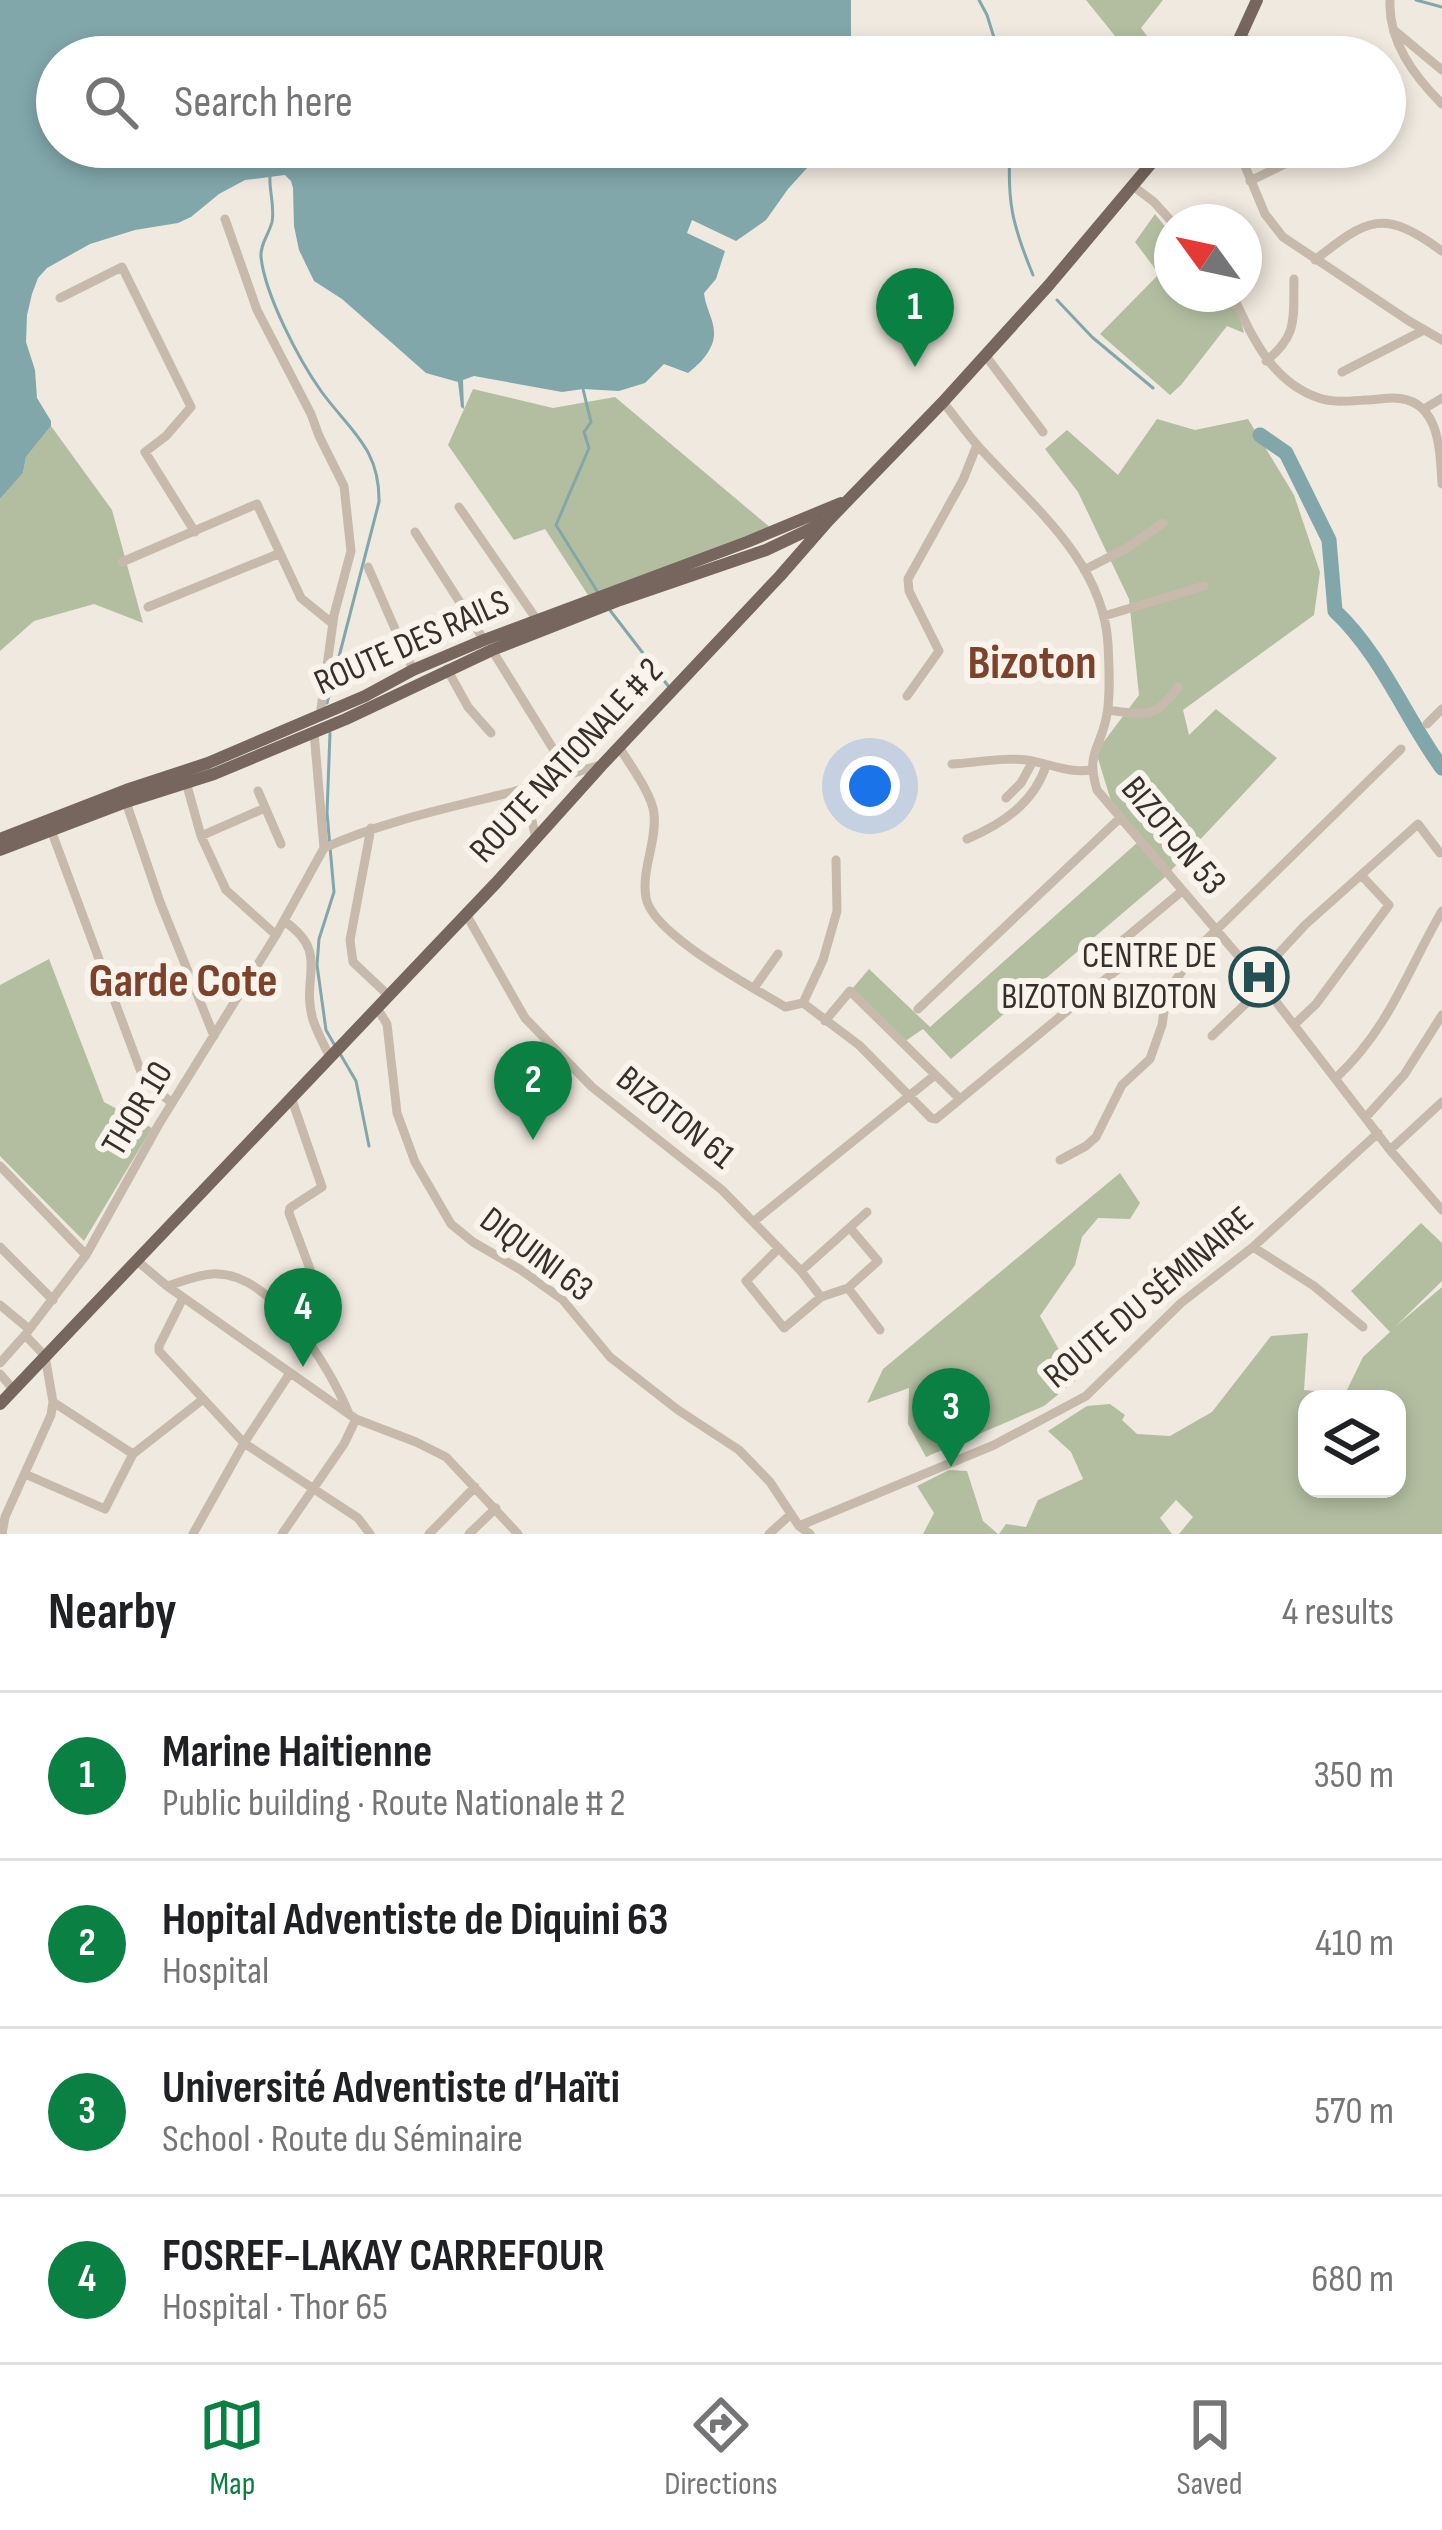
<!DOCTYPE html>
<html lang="en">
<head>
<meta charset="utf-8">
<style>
	:root { --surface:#fff; --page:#f2f2f2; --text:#202124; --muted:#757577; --line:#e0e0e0; --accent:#0b8043 }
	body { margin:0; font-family:"Sofia Sans Condensed",sans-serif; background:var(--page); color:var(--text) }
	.controls { position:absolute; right:36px; bottom:36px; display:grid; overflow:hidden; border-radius:24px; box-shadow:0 6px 18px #0003 }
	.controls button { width:108px; height:108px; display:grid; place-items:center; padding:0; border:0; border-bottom:3px solid var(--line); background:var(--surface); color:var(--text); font:60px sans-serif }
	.compass { position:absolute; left:1154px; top:204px; width:108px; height:108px; border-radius:50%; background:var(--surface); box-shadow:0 6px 18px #0003; rotate:303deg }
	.you { position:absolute; left:870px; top:786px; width:42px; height:42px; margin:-30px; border:9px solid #fff; border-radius:50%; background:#1a73e8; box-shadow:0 0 0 18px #1a73e833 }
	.badge { display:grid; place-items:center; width:78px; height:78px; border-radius:50%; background:var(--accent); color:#fff; font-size:39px; font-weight:700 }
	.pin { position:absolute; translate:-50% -99px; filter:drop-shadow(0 3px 6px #0008) }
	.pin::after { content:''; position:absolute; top:63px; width:42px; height:36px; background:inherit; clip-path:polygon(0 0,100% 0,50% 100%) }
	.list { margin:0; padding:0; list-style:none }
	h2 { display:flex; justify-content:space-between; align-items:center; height:156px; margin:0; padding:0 48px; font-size:51px }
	h2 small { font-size:39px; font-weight:400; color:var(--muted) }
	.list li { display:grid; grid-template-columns:78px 1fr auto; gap:36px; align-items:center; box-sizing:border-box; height:168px; padding:0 48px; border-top:3px solid var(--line) }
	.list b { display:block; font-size:45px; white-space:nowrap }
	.list p { margin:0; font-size:39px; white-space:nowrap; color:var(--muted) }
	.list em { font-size:39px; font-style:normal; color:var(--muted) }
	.icon { flex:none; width:66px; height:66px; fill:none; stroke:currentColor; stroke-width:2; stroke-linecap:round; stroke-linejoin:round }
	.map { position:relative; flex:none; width:1442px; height:1534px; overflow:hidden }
	.search { position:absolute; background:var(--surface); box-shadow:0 6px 18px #0003; left:36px; right:36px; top:36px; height:132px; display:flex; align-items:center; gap:30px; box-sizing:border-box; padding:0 42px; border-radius:66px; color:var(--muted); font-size:45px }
	.sheet { height:828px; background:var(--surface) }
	nav { display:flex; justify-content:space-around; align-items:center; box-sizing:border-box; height:168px; border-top:3px solid var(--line); background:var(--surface); font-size:33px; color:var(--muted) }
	nav a { display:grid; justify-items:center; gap:6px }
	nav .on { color:var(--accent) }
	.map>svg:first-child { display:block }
	.green { fill:#b3bea1; fill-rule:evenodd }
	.water { fill:#81a7aa }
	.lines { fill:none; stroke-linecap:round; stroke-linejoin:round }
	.stream { stroke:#81a7aa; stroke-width:3 }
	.river { stroke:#81a7aa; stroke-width:15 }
	.minor { stroke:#c7baac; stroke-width:9 }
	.major { stroke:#76665d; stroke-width:12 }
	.labels { text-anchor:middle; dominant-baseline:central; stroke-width:12; stroke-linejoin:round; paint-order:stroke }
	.street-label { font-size:36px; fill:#362f2a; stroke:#f8f3eb }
	.poi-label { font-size:36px; fill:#362f2a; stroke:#f8f3eb; text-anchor:end }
	.district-label { font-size:48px; font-weight:bold; fill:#7d422c; stroke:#f8f3eb }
</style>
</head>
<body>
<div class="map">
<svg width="1442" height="1534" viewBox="0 0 1442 1534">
	<rect width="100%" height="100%" fill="#f0e9df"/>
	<path class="green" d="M1086 0H1163L1141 28 1160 53 1155 57H1132Z
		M1155 214 1172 235V294H1234L1244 333 1227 326 1181 385 1170 395 1100 334 1159 274 1135 242Z
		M473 389 553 408 615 397 772 529 588 595 545 529 514 540 448 445Z
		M1157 419 1195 430 1248 419 1294 495 1320 572 1314 615 1183 710 1189 735 1216 709 1277 758 1164 878 951 1059 923 1029 904 1042 852 989 869 969 930 1027 1138 842 1115 814 1096 752 1139 695 1129 599 1078 492 1045 449 1067 430 1118 475Z
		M51 426 112 510 143 623 94 604 34 621 0 651V499L23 473 26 457Z
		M49 959 104 1102 152 1128 84 1241 0 1156V985Z
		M1120 1173 1140 1203 1130 1219 1098 1218 1082 1237 1075 1265 1040 1316 1076 1380 1044 1406 926 1457 908 1424 909 1388 867 1403 883 1369Z
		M1421 1223 1442 1243V1281L1396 1326 1442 1287V1534H1179L1193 1517 1176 1500 1160 1518 1172 1534H999L1006 1524 1026 1527 1038 1500 1083 1479 1071 1452 1048 1431 1087 1406 1110 1404 1125 1415 1122 1420 1137 1434 1170 1436 1212 1412 1271 1336 1308 1333 1304 1390 1345 1394 1363 1357 1390 1332 1351 1291ZM1307 1399H1397V1440L1403 1439 1397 1489H1307Z
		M949 1470 967 1471 983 1521 998 1534H923L934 1513 917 1486Z"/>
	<path class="water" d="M0 0H851V57H57V147H826L788 189 766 220 736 241 692 220 687 233 725 251 716 279 704 293C705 306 714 320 714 332 715 349 700 364 688 373L664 364 645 383 619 391 583 389 562 392 474 376 463 380 464 409 461 407 458 382 426 373 342 299 314 281 299 250 294 226 293 188 291 181 285 175 245 180 219 194 191 217 178 223 135 230 90 244 47 268 38 278 32 294 27 315 26 342 35 370 37 398 51 421V426L26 457 23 473 0 499Z"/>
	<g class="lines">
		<path class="stream" d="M979 0 987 15 1000 57
			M1416 0 1442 7
			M1010 147C1007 202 1012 224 1033 275
			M270 176C269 192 275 206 272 222 269 234 260 244 261 257 265 295 299 360 321 391 350 431 380 448 379 502L327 703
			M1057 300 1092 337 1153 388
			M583 389 591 422 584 432 589 448 556 525 597 591
			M609 609 669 687
			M330 733 327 813 334 892 319 939 317 965 326 1030 334 1044
			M339 1052 356 1081 369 1146"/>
		<path class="river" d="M1260 435 1286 453 1329 540 1335 611C1381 654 1405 717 1442 768"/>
		<path class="minor" d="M1390 0C1388 41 1414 76 1442 104
			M1395 31 1442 70
			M1242 37 1261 46 1272 57
			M1261 46 1271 43 1316 47
			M1237 147 1265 214 1283 237 1409 321 1442 340
			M1250 181 1297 158
			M1133 186 1154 202 1172 222
			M225 219 257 310 311 414 319 436 344 486 351 551 334 615 320 716
			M1315 260C1368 218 1383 208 1442 251
			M1232 294C1252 336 1271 382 1319 398 1334 403 1350 401 1365 400 1375 400 1384 398 1393 398 1440 398 1440 450 1442 484
			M60 298 122 267 191 407 166 436 145 452 195 532
			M985 355 1043 432
			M1266 361C1299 335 1293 317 1294 279
			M1342 372 1424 330
			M943 402C955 417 966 432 978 446 1030 504 1103 560 1108 644 1109 665 1111 699 1106 719 1099 751 1086 753 1097 790L1264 986 1390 1150 1442 1210
			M1424 409 1442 398
			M459 507 537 620
			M415 532 484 640
			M122 562 257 504 301 598 333 624
			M368 567 413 670
			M1084 570 1127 548 1163 523
			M148 607 278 554
			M1104 616 1204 586
			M492 650 568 773
			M447 669 468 707 491 733
			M907 696 939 651 909 591 908 579 963 480 977 445
			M1108 710C1144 715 1156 719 1178 687
			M1427 724 1442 709
			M619 747C629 763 653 796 654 814 657 842 641 870 646 898 653 935 753 987 785 1007L803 1003 823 960 837 911 836 860
			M952 764C975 763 1010 756 1032 761 1053 765 1069 773 1091 770
			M186 782 201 836 226 890 276 935
			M525 789 536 839
			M258 791 281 844
			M1006 798 1021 783 1033 761
			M126 802 160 902 214 1036
			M371 828 350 940 353 962 388 995
			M51 830 144 1080 172 1103
			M201 836 265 808
			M967 839C1002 824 1033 804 1046 766
			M324 848C384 821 449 808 512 792 543 784 572 772 602 765
			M466 914 525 1018 592 1087 722 1190 801 1271 821 1297
			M284 921C331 953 300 977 313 1020 317 1032 324 1045 330 1057
			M1256 978 1305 925 1418 824 1440 853
			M754 988 778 954
			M803 1003 859 1045 931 1118 936 1119 1118 969 1122 941 1182 891
			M377 1008 387 1024 397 1113 415 1162 451 1224 473 1242 521 1270 562 1299 610 1357 678 1410 739 1450 770 1482 799 1526 810 1534
			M918 1009 1120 818
			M825 1021 850 991 960 1099
			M1295 1024 1316 1004 1389 905 1362 876
			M1212 1036 1264 986
			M1336 1078C1390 1027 1406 973 1442 911
			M291 1097 322 1187 290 1208 289 1213 331 1325
			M1366 1117 1404 1075 1442 1015
			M1390 1150 1442 1102
			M1060 1160 1086 1146 1096 1137 1122 1085 1150 1059 1162 1025 1167 992 1201 945 1401 749
			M0 1166 86 1255
			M753 1222 935 1075
			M0 1247 53 1300
			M1253 1247 1314 1286 1363 1327
			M779 1248 746 1281 784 1328 821 1297 848 1288 878 1261 850 1228
			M136 1260 167 1286 356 1419 416 1442 446 1457 518 1534
			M801 1271 867 1212
			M167 1286C181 1282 197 1275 212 1274 271 1270 330 1367 349 1414
			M848 1288 880 1330
			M183 1298 159 1346V1351L244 1443 358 1518 370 1534
			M0 1305 29 1329
			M0 1363 25 1335 86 1255 159 1124 276 935 324 848 314 732
			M0 1374 13 1389
			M53 1402 133 1454
			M25 1474 105 1509 133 1454 202 1400
			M799 1526 994 1445 1086 1396 1181 1303 1253 1247 1378 1133
			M2 1534 5 1517 51 1415 53 1402 45 1356 25 1335
			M193 1534 244 1443 290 1373
			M282 1534 344 1444 356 1419
			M429 1534 475 1487
			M469 1534 496 1508
			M769 1534 791 1514"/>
		<path class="major" d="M1231 57 1257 0
			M0 839 126 790 208 763 365 696 413 670 484 640 747 542 841 503
			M0 850 126 802 214 774 346 719 492 650 620 600 766 550 823 523
			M0 1404 496 883 602 765 780 576 828 521 943 402 1049 285 1165 147"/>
	</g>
	<defs>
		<g id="hospital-ring" transform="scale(3)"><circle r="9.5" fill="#f8f3eb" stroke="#244f54" stroke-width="1.5"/><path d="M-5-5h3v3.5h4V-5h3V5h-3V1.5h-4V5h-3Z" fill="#244f54"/></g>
	</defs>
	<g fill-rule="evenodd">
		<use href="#hospital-ring" x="1259" y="977"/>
	</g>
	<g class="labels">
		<g class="street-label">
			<text transform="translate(412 643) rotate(-24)">ROUTE DES RAILS</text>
			<text transform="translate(567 761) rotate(-47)">ROUTE NATIONALE # 2</text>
			<text transform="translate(1173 836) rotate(50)">BIZOTON 53</text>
			<text transform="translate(138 1109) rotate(-59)">THOR 10</text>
			<text transform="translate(675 1118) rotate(39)">BIZOTON 61</text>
			<text transform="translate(536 1255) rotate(37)">DIQUINI 63</text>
			<text transform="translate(1149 1298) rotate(-40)">ROUTE DU SÉMINAIRE</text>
		</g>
		<g class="poi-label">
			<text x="1217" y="956">CENTRE DE<tspan x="1217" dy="41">BIZOTON BIZOTON</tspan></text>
		</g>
		<g class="district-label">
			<text x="1032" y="663">Bizoton</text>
			<text x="183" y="981">Garde Cote</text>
		</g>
	</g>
</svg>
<div class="controls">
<button><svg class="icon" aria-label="layers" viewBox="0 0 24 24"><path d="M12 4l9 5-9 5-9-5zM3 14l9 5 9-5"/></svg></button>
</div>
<svg class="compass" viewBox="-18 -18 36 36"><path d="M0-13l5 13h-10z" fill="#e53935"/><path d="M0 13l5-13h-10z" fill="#757577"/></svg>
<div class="you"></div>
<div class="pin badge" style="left:915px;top:367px">1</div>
<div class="pin badge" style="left:533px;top:1140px">2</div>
<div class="pin badge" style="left:951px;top:1467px">3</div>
<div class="pin badge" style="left:303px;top:1367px">4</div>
<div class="search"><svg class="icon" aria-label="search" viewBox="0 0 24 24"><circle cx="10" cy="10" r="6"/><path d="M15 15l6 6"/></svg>Search here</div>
</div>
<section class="sheet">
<h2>Nearby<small>4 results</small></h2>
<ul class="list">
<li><span class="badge">1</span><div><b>Marine Haitienne</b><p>Public building · Route Nationale # 2</p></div><em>350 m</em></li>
<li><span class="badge">2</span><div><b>Hopital Adventiste de Diquini 63</b><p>Hospital</p></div><em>410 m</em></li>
<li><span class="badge">3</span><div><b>Université Adventiste d’Haïti</b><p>School · Route du Séminaire</p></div><em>570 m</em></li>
<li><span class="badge">4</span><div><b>FOSREF-LAKAY CARREFOUR</b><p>Hospital · Thor 65</p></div><em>680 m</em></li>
</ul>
</section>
<nav>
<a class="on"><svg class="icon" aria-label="map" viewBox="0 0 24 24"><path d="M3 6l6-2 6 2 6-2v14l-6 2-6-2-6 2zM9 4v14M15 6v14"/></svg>Map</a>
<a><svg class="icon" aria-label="directions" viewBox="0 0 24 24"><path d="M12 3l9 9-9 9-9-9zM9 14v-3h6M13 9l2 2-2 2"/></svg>Directions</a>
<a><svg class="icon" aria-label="saved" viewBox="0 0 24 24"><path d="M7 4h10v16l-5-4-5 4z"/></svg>Saved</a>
</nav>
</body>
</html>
